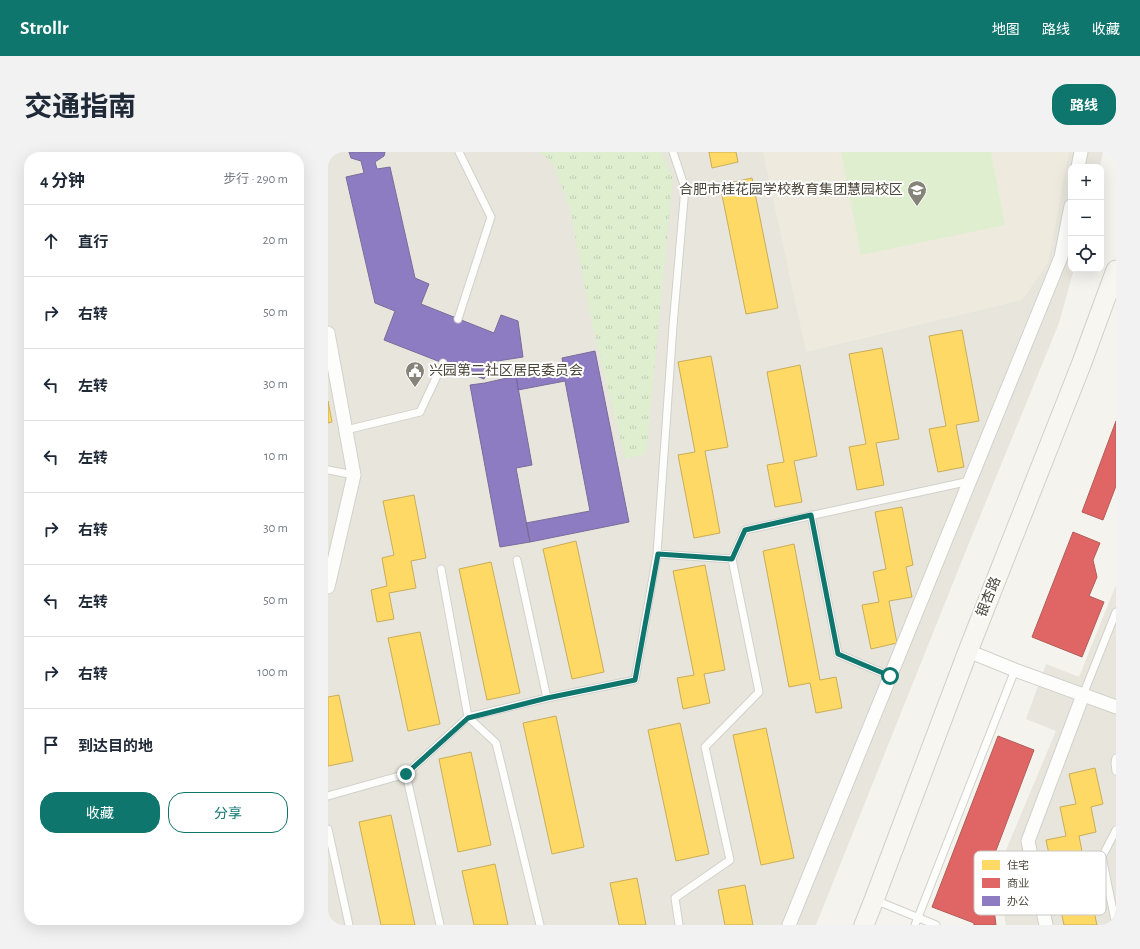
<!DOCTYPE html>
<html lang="zh">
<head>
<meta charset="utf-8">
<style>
	:root { --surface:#fff; --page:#f2f2f3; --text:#1f2937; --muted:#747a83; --line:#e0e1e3; --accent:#0f766e }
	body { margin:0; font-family:"Alegreya Sans","Noto Sans SC",sans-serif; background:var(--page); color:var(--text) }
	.controls { position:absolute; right:12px; top:12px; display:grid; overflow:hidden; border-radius:8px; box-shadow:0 4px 16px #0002 }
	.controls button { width:36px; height:36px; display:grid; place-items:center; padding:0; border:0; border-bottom:1px solid var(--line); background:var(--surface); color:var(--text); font:20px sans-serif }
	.stop { position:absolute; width:12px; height:12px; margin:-9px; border:3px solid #0f766e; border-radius:50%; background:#fff }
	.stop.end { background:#0f766e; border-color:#fff; box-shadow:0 1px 4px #0008 }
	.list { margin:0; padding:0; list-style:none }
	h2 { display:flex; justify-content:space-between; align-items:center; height:52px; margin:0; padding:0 16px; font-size:17px }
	h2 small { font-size:13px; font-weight:400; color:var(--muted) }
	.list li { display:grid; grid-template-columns:26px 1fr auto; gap:12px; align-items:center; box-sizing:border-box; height:72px; padding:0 16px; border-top:1px solid var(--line) }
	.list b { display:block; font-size:15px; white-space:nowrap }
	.list em { font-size:13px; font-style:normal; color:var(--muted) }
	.actions { display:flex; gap:8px; padding:12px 16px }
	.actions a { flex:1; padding:9px 0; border:1px solid var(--accent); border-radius:16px; text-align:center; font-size:14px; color:var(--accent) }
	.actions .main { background:var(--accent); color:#fff }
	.icon { flex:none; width:22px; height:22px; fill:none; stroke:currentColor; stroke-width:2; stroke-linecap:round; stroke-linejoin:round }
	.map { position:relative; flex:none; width:788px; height:773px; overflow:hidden; border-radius:16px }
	header { display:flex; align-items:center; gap:24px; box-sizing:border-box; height:56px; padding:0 20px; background:var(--accent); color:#fff }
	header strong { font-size:19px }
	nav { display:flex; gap:22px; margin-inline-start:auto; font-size:14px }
	.intro { display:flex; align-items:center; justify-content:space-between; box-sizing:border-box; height:96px; padding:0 24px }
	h1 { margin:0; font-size:28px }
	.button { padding:10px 18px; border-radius:16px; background:var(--accent); color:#fff; font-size:14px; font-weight:700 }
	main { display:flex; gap:24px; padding:0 24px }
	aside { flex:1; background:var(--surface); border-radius:16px; box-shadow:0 4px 16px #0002 }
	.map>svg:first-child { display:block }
	.residential { fill:#e7e5dc }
	.education { fill:#eeebde }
	.grass { fill:url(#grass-tufts) }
	.garden { fill:#deeecf }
	.homes { fill:#ffd966; stroke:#c9ad58 }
	.shops { fill:#e06666; stroke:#b35c58 }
	.offices { fill:#8e7cc3; stroke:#7a6c9a }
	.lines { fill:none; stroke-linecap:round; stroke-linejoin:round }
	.lane-casing { stroke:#d2d1cb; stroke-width:9 }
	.street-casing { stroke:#d2d1cb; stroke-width:15 }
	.secondary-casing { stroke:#d3d0c5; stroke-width:21 }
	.lane { stroke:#fdfdfc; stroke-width:7 }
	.street { stroke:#fdfdfc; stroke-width:13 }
	.secondary { stroke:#f7f6f1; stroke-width:19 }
	.route { stroke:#0f766e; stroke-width:5 }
	.labels { text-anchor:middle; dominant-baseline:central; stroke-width:4; stroke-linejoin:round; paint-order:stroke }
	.poi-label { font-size:14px; fill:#4b4639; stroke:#fff; text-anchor:end }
	.street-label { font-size:14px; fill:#4b4639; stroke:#fff }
	.key { fill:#fff; stroke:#c9c8c4; stroke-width:1 }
	.key-label { font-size:11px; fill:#4b4639 }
</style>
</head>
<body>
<header>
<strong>Strollr</strong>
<nav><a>地图</a><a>路线</a><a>收藏</a></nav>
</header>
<div class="intro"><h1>交通指南</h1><a class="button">路线</a></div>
<main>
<aside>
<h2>4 分钟<small>步行 · 290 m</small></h2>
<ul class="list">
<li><svg class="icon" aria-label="ahead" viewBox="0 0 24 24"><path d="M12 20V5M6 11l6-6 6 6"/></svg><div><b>直行</b></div><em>20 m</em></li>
<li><svg class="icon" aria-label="right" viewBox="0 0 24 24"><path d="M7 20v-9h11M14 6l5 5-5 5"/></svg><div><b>右转</b></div><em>50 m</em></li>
<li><svg class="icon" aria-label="left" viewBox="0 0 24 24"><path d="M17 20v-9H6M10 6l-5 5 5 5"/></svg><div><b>左转</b></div><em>30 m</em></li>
<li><svg class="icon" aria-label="left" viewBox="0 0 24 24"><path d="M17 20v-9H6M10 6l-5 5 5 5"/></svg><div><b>左转</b></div><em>10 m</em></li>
<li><svg class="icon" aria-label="right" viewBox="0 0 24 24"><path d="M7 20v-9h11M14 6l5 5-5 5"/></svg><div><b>右转</b></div><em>30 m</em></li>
<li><svg class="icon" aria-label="left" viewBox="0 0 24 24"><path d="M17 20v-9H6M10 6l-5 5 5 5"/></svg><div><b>左转</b></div><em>50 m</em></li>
<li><svg class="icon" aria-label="right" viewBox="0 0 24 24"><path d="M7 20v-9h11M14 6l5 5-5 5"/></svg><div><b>右转</b></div><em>100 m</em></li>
<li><svg class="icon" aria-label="arrive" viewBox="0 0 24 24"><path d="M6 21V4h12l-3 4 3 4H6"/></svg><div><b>到达目的地</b></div></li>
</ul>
<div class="actions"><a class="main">收藏</a><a>分享</a></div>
</aside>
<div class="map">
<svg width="788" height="773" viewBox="0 0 788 773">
	<defs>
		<pattern id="grass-tufts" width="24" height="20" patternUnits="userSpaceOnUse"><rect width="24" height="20" fill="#deeecf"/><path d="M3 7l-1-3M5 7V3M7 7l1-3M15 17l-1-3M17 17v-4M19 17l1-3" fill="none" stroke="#c0cdb2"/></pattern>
	</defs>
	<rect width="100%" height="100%" fill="#f4f3ee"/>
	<path class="residential" d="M0 0H775L772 15H743V117H746L731 171 639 396 488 773H0Z
		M788 433V773H678L668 722 728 579 698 567 718 512 751 525Z"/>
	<path class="education" d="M435 0H741L720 111 694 148 478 200Z"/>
	<path class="grass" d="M212 0H333L345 26 318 302 297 307 264 172 242 57 225 11Z"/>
	<path class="garden" d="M513 0H663L677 73 533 103Z"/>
	<path class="homes" d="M381 0H408L410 10 384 16Z
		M424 26 450 156 418 162 392 33Z
		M634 178 651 269 628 273 636 315 610 320 601 277 618 274 601 184Z
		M554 196 571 287 548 291 556 333 529 338 521 295 538 292 521 202Z
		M383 204 400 295 377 299 392 381 366 386 350 303 367 300 350 210Z
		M472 213 489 304 466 309 474 350 447 355 439 313 456 310 439 220Z
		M0 249 4 270 0 271Z
		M86 343 98 406 83 409 88 436 61 441 66 467 49 470 43 438 59 434 54 406 66 403 55 349Z
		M574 355 585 413 578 415 584 445 561 449 569 491 543 497 534 453 551 450 545 420 558 417 547 360Z
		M248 389 276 520 244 527 215 397Z
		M466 392 492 528 508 525 514 556 488 561 482 531 461 535 435 399Z
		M163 410 192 541 159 548 131 417Z
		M377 413 397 518 376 522 382 551 355 557 349 526 366 523 345 419Z
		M92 480 112 572 80 579 60 486Z
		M11 543 25 609 0 614V545Z
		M228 564 256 695 224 702 195 571Z
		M352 571 381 702 348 709 320 578Z
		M438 576 466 706 433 713 405 583Z
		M143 600 163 693 130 700 111 607Z
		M767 616 775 652 763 655 768 680 751 684 756 710 746 712 747 718 758 716 765 749 753 752 754 757 765 755 769 773H736L718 688 738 684 732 655 748 652 741 622Z
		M63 663 87 773H53L31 670Z
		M167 712 180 773H146L134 719Z
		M309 726 318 773H291L282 731Z
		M417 733 425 773H397L390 738Z"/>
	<path class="shops" d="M788 269V334L775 368 754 360Z
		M745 380 772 391 765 408 769 425 761 444 776 450 754 505 704 485Z
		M670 584 706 598 661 717 668 773H646V771L604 755Z"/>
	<path class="offices" d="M21 0H57L56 4 47 10 49 17 62 15 87 126 101 132 93 152 166 181 173 163 190 169 195 205 163 210 156 227 56 188 67 159 47 151 18 25 36 21 33 9 23 6Z
		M267 199 301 370 202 390 198 371 262 359 237 229 190 238 188 224 236 217 234 206Z
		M188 224 204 313 188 316 202 390 172 395 142 233 157 231Z"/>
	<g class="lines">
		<g class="lane-casing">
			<path id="lane" d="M130 167 163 65 131 0
				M18 278 92 260 115 211
				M0 318 26 323
				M483 363 510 502 562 524
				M329 402 404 407
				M113 417 140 565 168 591 212 773
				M755 543 788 460
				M219 546 307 528 329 402 345 174 357 36 345 0
				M788 606 787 611 788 619
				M78 622 140 565 219 546 189 408
				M0 644 78 622 112 773
				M0 677 21 773
				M547 748 608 773
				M351 773 347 746 402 708 377 595 431 540 404 407 417 378 642 329
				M587 773 687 518
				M788 773 774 705 788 678"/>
		</g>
		<g class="street-casing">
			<path id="street" d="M750 15 753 0
				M0 181 26 323 0 435
				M640 499 687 518 788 555
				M461 773 733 105 743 54
				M718 773 700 689 755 543"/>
		</g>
		<g class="secondary-casing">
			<path id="secondary" d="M536 773 546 748 640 499 753 213 788 118"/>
		</g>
		<use href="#lane" class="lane"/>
		<use href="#street" class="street"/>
		<use href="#secondary" class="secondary"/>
	</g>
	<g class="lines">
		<path class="route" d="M78 622 140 566 219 546 307 528 330 402 404 407 417 378 483 363 510 502 562 524"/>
	</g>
	<defs>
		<g id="school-pin" transform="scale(1)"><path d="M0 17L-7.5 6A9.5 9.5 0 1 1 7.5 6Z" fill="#868378" stroke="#fff"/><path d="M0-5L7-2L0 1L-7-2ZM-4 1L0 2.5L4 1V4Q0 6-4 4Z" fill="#fff"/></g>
		<g id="civic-pin" transform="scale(1)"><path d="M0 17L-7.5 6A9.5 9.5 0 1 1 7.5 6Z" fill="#868378" stroke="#fff"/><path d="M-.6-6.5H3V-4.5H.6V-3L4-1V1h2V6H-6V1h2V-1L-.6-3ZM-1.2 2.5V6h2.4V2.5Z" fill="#fff"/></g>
	</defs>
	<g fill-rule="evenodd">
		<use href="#school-pin" x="589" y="38"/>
		<use href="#civic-pin" x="87" y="219"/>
	</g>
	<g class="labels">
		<g class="poi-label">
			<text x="575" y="38">合肥市桂花园学校教育集团慧园校区</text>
			<text x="101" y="219" text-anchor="start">兴园第二社区居民委员会</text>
		</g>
		<g class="street-label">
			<text transform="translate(661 445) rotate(-68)">银杏路</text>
		</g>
	</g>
	<rect x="646" y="699" width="132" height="64" rx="6" class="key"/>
	<rect x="654" y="708" width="18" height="10" fill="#ffd966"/>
	<rect x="654" y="726" width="18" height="10" fill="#e06666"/>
	<rect x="654" y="744" width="18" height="10" fill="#8e7cc3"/>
	<g class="key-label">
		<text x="679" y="717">住宅</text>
		<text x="679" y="735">商业</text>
		<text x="679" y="753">办公</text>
	</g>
</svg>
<div class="controls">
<button>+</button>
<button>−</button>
<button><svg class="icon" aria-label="locate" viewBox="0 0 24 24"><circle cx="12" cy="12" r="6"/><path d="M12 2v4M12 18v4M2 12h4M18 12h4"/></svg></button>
</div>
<div class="stop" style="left:562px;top:524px"></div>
<div class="stop end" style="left:78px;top:622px"></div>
</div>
</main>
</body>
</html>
